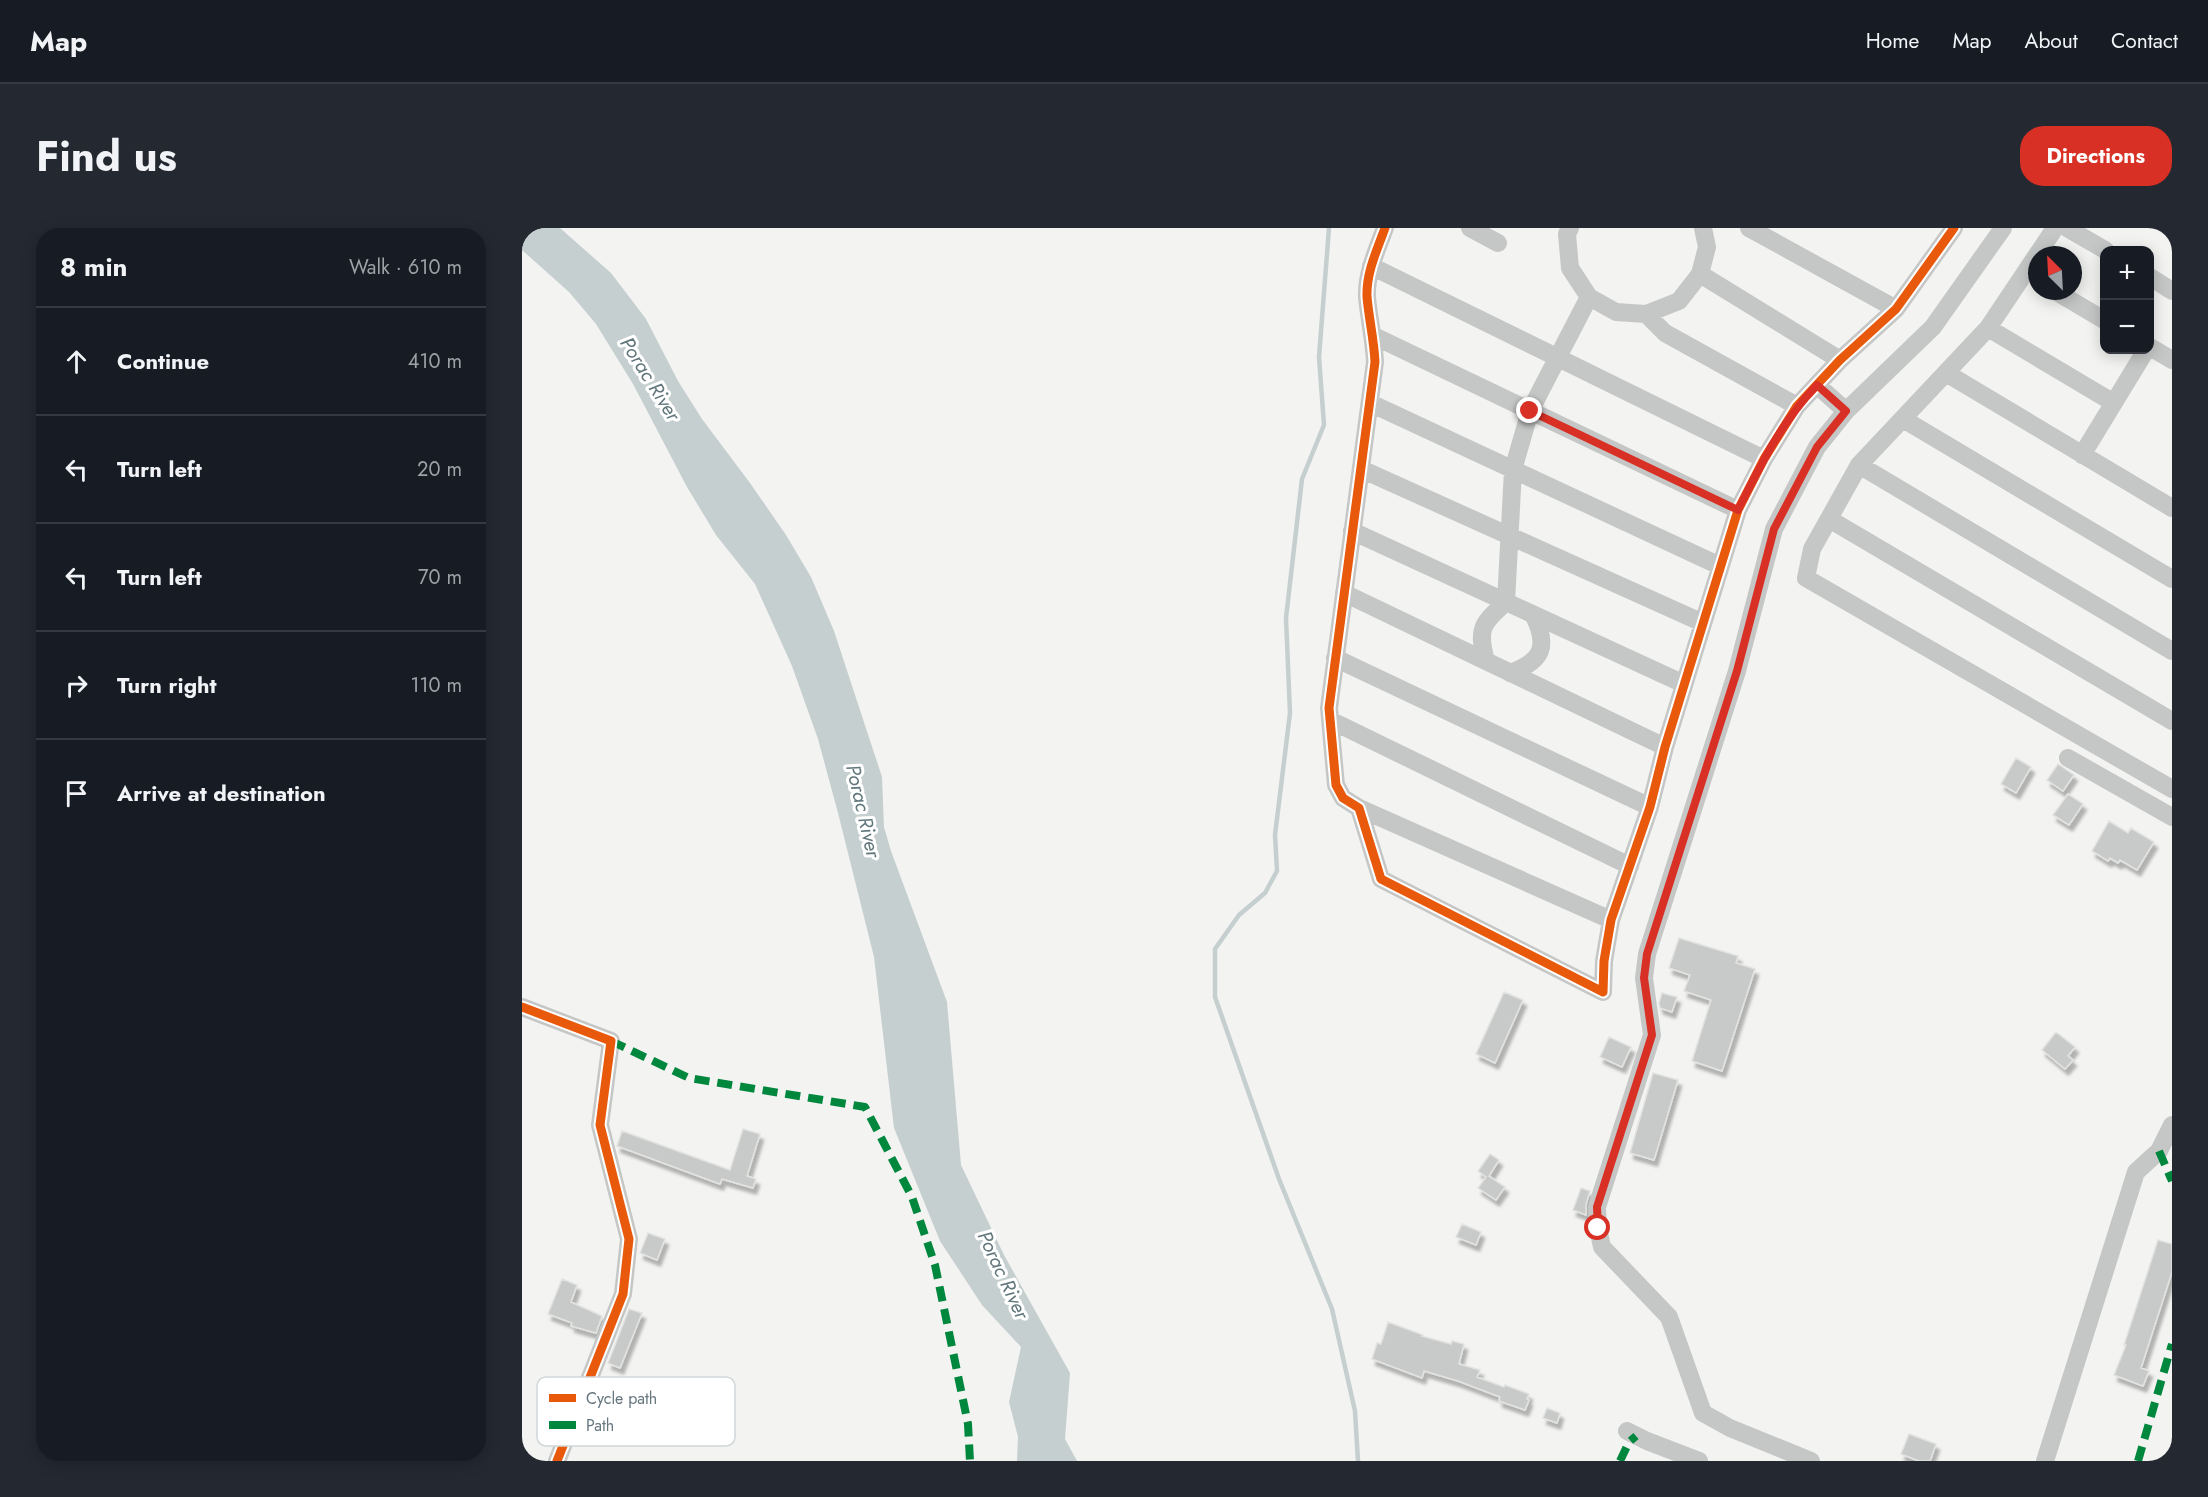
<!DOCTYPE html>
<html lang="en">
<head>
<meta charset="utf-8">
<style>
	:root { --surface:#171b24; --page:#242831; --text:#f1f3f6; --muted:#9ea1a6; --line:#363941; --accent:#d93025 }
	body { margin:0; font-family:Jost,sans-serif; background:var(--page); color:var(--text) }
	.controls { position:absolute; right:18px; top:18px; display:grid; overflow:hidden; border-radius:12px; box-shadow:0 3px 15px #0003 }
	.controls button { width:54px; height:54px; display:grid; place-items:center; padding:0; border:0; border-bottom:2px solid var(--line); background:var(--surface); color:var(--text); font:30px sans-serif }
	.compass { position:absolute; left:1506px; top:18px; width:54px; height:54px; border-radius:50%; background:var(--surface); box-shadow:0 3px 15px #0003; rotate:336deg }
	.stop { position:absolute; width:18px; height:18px; margin:-14px; border:4px solid #d93025; border-radius:50%; background:#fff }
	.stop.end { background:#d93025; border-color:#fff; box-shadow:0 2px 6px #0008 }
	.list { margin:0; padding:0; list-style:none }
	h2 { display:flex; justify-content:space-between; align-items:center; height:78px; margin:0; padding:0 24px; font-size:26px }
	h2 small { font-size:20px; font-weight:400; color:var(--muted) }
	.list li { display:grid; grid-template-columns:39px 1fr auto; gap:18px; align-items:center; box-sizing:border-box; height:108px; padding:0 24px; border-top:2px solid var(--line) }
	.list b { display:block; font-size:22px; white-space:nowrap }
	.list em { font-size:20px; font-style:normal; color:var(--muted) }
	.icon { flex:none; width:33px; height:33px; fill:none; stroke:currentColor; stroke-width:2; stroke-linecap:round; stroke-linejoin:round }
	.map { position:relative; flex:none; width:1650px; height:1233px; overflow:hidden; border-radius:24px }
	header { display:flex; align-items:center; gap:36px; box-sizing:border-box; height:84px; padding:0 30px; background:var(--surface); border-bottom:2px solid var(--line) }
	header strong { font-size:28px }
	nav { display:flex; gap:33px; margin-inline-start:auto; font-size:21px }
	.intro { display:flex; align-items:center; justify-content:space-between; box-sizing:border-box; height:144px; padding:0 36px }
	h1 { margin:0; font-size:42px }
	.button { padding:15px 27px; border-radius:24px; background:var(--accent); color:#fff; font-size:21px; font-weight:700 }
	main { display:flex; gap:36px; padding:0 36px }
	aside { flex:1; background:var(--surface); border-radius:24px; box-shadow:0 3px 15px #0003 }
	.map>svg:first-child { display:block }
	.water { fill:#c5cfcf }
	.lines { fill:none; stroke-linecap:round; stroke-linejoin:round }
	.stream { stroke:#c5cfcf; stroke-width:4.5 }
	.building { fill:#c8caca; stroke:#e2e2e1; stroke-width:1.5; filter:url(#shadow) }
	.minor { stroke:#c5c7c7; stroke-width:18 }
	.quiet { stroke:#00873e; stroke-width:8; stroke-dasharray:15 8; stroke-linecap:butt }
	.cycleway-casing { stroke:#fff; stroke-width:13 }
	.cycleway { stroke:#e8590c; stroke-width:9 }
	.route { stroke:#d93025; stroke-width:8 }
	.labels { text-anchor:middle; dominant-baseline:central; stroke-width:6; stroke-linejoin:round; paint-order:stroke }
	.water-label { font-size:20px; font-style:italic; fill:#61777c; stroke:#fff }
	.key { fill:#fff; stroke:#d1d6d9; stroke-width:1.5 }
	.key-label { font-size:16px; fill:#65767f }
</style>
</head>
<body>
<header>
<strong>Map</strong>
<nav><a>Home</a><a>Map</a><a>About</a><a>Contact</a></nav>
</header>
<div class="intro"><h1>Find us</h1><a class="button">Directions</a></div>
<main>
<aside>
<h2>8 min<small>Walk · 610 m</small></h2>
<ul class="list">
<li><svg class="icon" aria-label="ahead" viewBox="0 0 24 24"><path d="M12 20V5M6 11l6-6 6 6"/></svg><div><b>Continue</b></div><em>410 m</em></li>
<li><svg class="icon" aria-label="left" viewBox="0 0 24 24"><path d="M17 20v-9H6M10 6l-5 5 5 5"/></svg><div><b>Turn left</b></div><em>20 m</em></li>
<li><svg class="icon" aria-label="left" viewBox="0 0 24 24"><path d="M17 20v-9H6M10 6l-5 5 5 5"/></svg><div><b>Turn left</b></div><em>70 m</em></li>
<li><svg class="icon" aria-label="right" viewBox="0 0 24 24"><path d="M7 20v-9h11M14 6l5 5-5 5"/></svg><div><b>Turn right</b></div><em>110 m</em></li>
<li><svg class="icon" aria-label="arrive" viewBox="0 0 24 24"><path d="M6 21V4h12l-3 4 3 4H6"/></svg><div><b>Arrive at destination</b></div></li>
</ul>
</aside>
<div class="map">
<svg width="1650" height="1233" viewBox="0 0 1650 1233">
	<defs>
		<filter id="shadow"><feDropShadow dx="3.5" dy="6" stdDeviation="1.5" flood-color="#0004"/></filter>
	</defs>
	<rect width="100%" height="100%" fill="#f3f3f1"/>
	<path class="water" d="M0 0H38L89 45 124 91 156 153 180 191 228 255 264 307 289 349 312 403 360 549 362 599 369 623 425 774 439 937 482 1027 548 1145 543 1211 555 1233H495L496 1209 487 1174 499 1119 460 1077 418 1013 372 900 352 729 316 585 296 511 270 438 233 356 194 307 165 259 111 156 74 96 47 64 0 22Z"/>
	<g class="lines">
		<path class="stream" d="M807 0 797 129 802 197 780 251 764 390 768 485 753 607 755 643 743 665 717 687 693 721V769L757 951 810 1081 833 1183 836 1233"/>
	</g>
	<path class="building" d="M1494 530 1509 539 1494 565 1479 556Z
		M1536 536 1552 547 1541 563 1525 552Z
		M1546 566 1561 576 1547 597 1531 587Z
		M1587 593 1606 605 1609 600 1632 614 1615 642 1598 632 1596 635 1588 630 1586 633 1570 623Z
		M1157 710 1216 728 1214 735 1233 741 1200 843 1170 833 1189 772 1162 763 1168 747 1147 740Z
		M982 764 1001 772 973 835 954 826Z
		M1140 765 1155 769 1150 784 1138 780 1137 775Z
		M1534 804 1553 819 1546 828 1551 832 1543 841 1520 822Z
		M1087 809 1109 819 1100 839 1078 829Z
		M1131 845 1156 852 1132 932 1108 925Z
		M221 901 238 906 225 948 234 951 231 960 200 951 198 956 95 918 100 903 208 942Z
		M968 926 977 932 967 948 983 959 974 972 956 960 964 949 956 943Z
		M1059 960 1068 963 1064 976V987L1051 982Z
		M940 996 959 1004 954 1017 934 1009Z
		M126 1005 143 1011 135 1032 118 1025Z
		M1636 1012 1650 1016V1044L1619 1140 1627 1143 1621 1158 1592 1147 1604 1117H1602Z
		M40 1051 55 1057 49 1074 80 1088 74 1105 49 1098 50 1095 26 1086Z
		M107 1081 120 1085 98 1140 86 1135Z
		M866 1094 901 1107 900 1108 929 1116 930 1113 942 1116 937 1136 958 1142 955 1149 982 1159 983 1157 1007 1166 1005 1171 1007 1172 1003 1182 977 1173 978 1169 936 1153 902 1143 900 1150 850 1131 855 1115 859 1116Z
		M1025 1180 1038 1185 1035 1195 1021 1190Z
		M1387 1206 1414 1216 1408 1233H1397L1379 1226Z"/>
	<g class="lines">
		<path class="minor" d="M863 0C855 22 844 45 845 69 847 91 852 112 853 134L807 480 814 557 821 570 837 580 859 651 1081 764 1082 733 1089 692 1128 579 1143 519 1216 282 1242 231 1275 178 1318 132 1374 81 1432 0
			M948 0 976 15
			M1048 0 1045 6 1048 40 1067 69 1094 84 1124 86 1157 73 1178 46 1185 19 1181 0
			M1227 0 1374 81
			M1533 0 1466 100 1337 237 1290 321 1284 350 1650 561
			M1545 0 1583 22
			M849 38 1242 231
			M1178 46 1318 132
			M1628 49 1650 63
			M1533 63 1582 92
			M1124 86 1143 105 1275 178
			M1466 100 1592 175
			M852 108 1216 282
			M1628 119 1650 132
			M1424 145 1650 280
			M1295 157 1324 183
			M848 175 1198 338
			M1381 191 1650 351
			M1560 227 1624 122
			M1337 237 1650 423
			M839 241 1181 395
			M1307 291 1650 493
			M830 303 1162 456
			M822 365 1143 519
			M813 430 1128 579
			M964 433C955 400 960 396 984 374L991 242 1008 183 1067 69
			M988 445C1021 433 1027 418 1011 386
			M808 492 1108 638
			M1546 530 1650 589
			M837 580 1089 692
			M0 779 89 813 78 897 107 1011 101 1066 35 1233
			M1105 1203 1125 1213 1177 1233
			M1289 1233 1208 1200 1181 1185 1147 1089 1080 1019 1076 1000 1075 979 1130 807 1122 750 1125 726 1215 443 1252 301 1295 219 1324 183 1411 99 1481 0
			M1523 1233 1614 944 1637 923 1650 897"/>
		<path class="quiet" d="M89 813 167 850 343 879 390 969 413 1037 446 1196 448 1233
			M1637 923 1650 953
			M1098 1233 1107 1214 1114 1208
			M1616 1233 1650 1116"/>
		<g class="cycleway-casing">
			<path id="cycleway" d="M863 0C855 22 844 45 845 69 847 91 852 112 853 134L807 480 814 557 821 570 837 580 859 651 1081 764 1082 733 1089 692 1128 579 1143 519 1216 282 1242 231 1275 178 1318 132 1374 81 1432 0
				M0 779 89 813 78 897 107 1011 101 1066 35 1233"/>
		</g>
		<use href="#cycleway" class="cycleway"/>
	</g>
	<g class="lines">
		<path class="route" d="M1008 183 1216 282C1238 238 1260 193 1295 157L1324 183 1295 219 1252 301 1215 443 1125 726 1122 750 1130 807 1075 979 1076 1000"/>
	</g>
	<g class="labels">
		<g class="water-label">
			<text transform="translate(128 151) rotate(58)">Porac River</text>
			<text transform="translate(341 583) rotate(77)">Porac River</text>
			<text transform="translate(481 1047) rotate(65)">Porac River</text>
		</g>
	</g>
	<rect x="15" y="1149" width="198" height="69" rx="9" class="key"/>
	<rect x="27" y="1166" width="27" height="8" fill="#e8590c"/>
	<rect x="27" y="1193" width="27" height="8" fill="#00873e"/>
	<g class="key-label">
		<text x="64" y="1176">Cycle path</text>
		<text x="64" y="1203">Path</text>
	</g>
</svg>
<div class="controls">
<button>+</button>
<button>−</button>
</div>
<svg class="compass" viewBox="-18 -18 36 36"><path d="M0-13l5 13h-10z" fill="#e53935"/><path d="M0 13l5-13h-10z" fill="#9ea1a6"/></svg>
<div class="stop" style="left:1076px;top:1000px"></div>
<div class="stop end" style="left:1008px;top:183px"></div>
</div>
</main>
</body>
</html>
